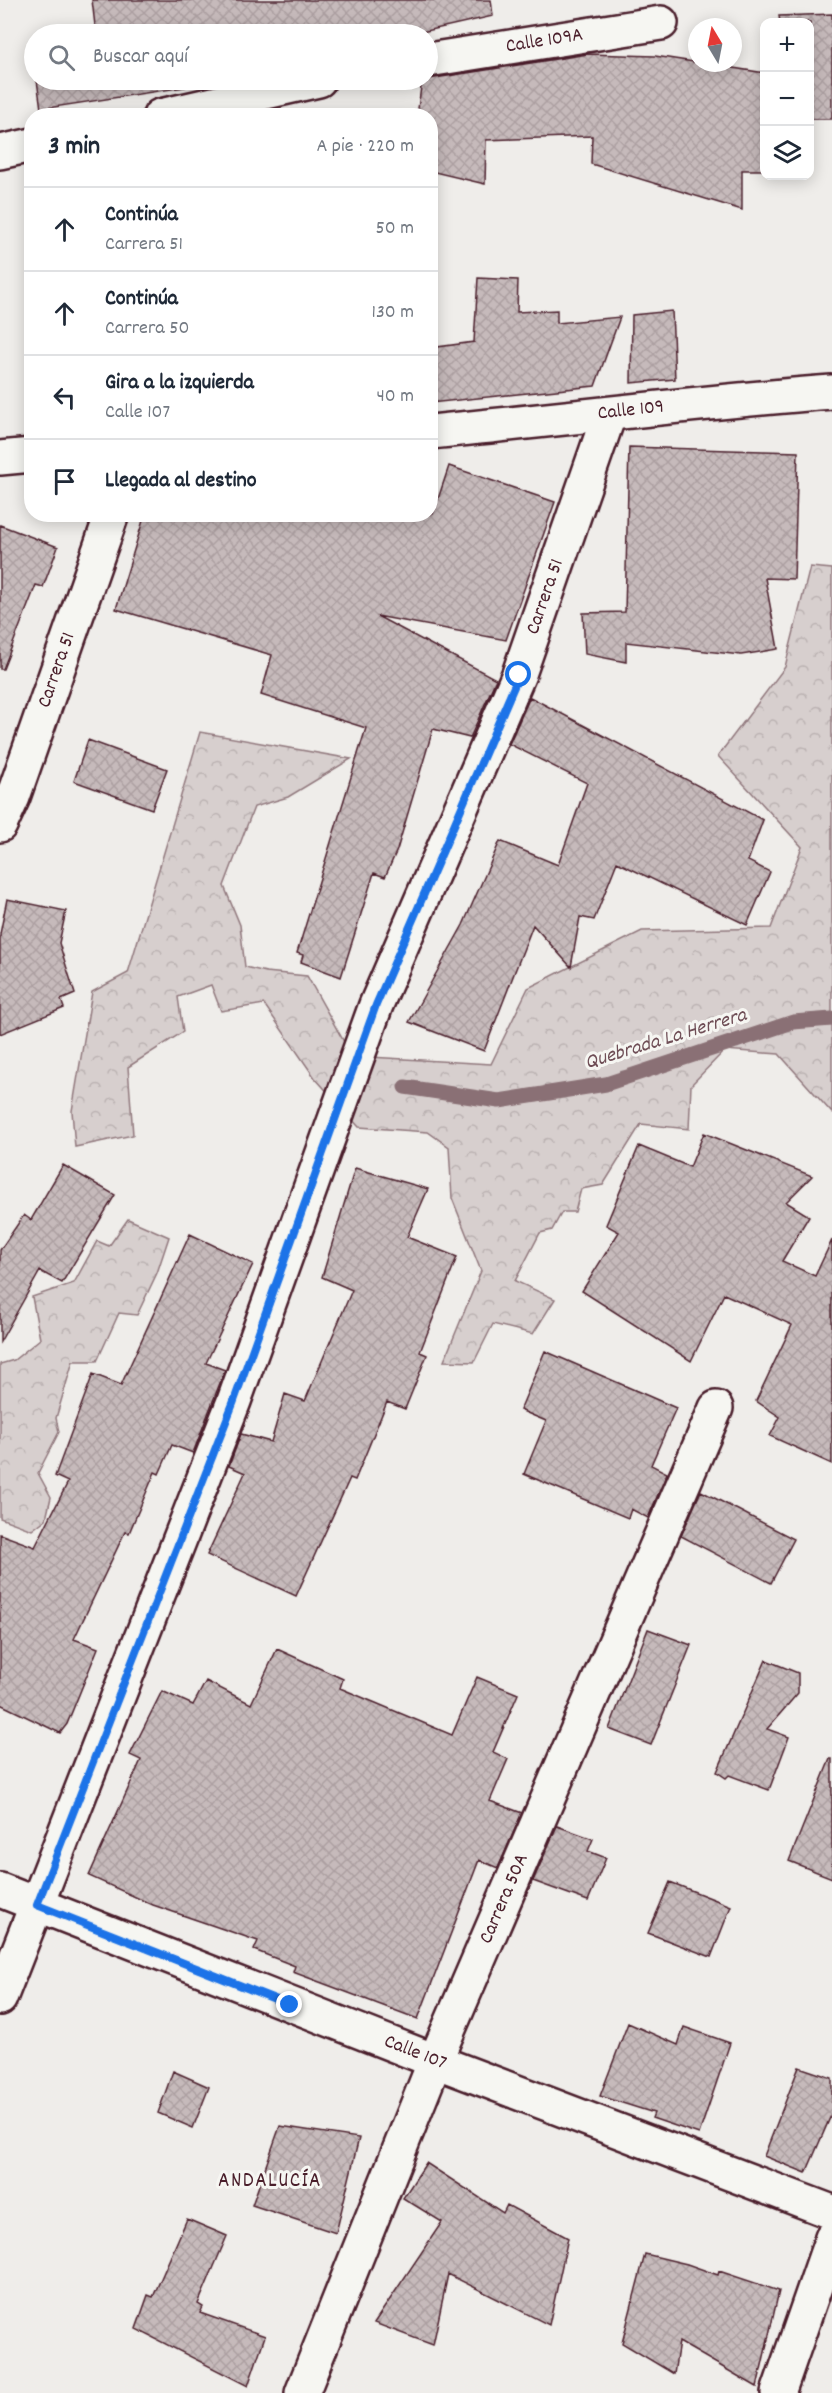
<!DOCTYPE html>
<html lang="es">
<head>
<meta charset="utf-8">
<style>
	:root { --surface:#fff; --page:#f2f2f3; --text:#1f2937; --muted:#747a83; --line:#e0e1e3 }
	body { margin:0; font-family:Dekko,sans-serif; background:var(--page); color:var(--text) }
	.controls { position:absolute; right:18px; top:18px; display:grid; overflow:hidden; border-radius:12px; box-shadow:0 3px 15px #0003 }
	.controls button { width:54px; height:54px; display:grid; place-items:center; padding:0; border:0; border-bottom:2px solid var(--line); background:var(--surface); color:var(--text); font:30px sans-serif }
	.compass { position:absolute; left:688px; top:18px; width:54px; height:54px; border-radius:50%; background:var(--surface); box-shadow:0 3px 15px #0003; rotate:350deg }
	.stop { position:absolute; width:18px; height:18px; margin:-14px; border:4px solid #1a73e8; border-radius:50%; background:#fff }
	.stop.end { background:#1a73e8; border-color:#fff; box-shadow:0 2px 6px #0008 }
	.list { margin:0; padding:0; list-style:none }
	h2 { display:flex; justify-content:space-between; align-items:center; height:78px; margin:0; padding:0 24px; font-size:26px }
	h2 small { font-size:20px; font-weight:400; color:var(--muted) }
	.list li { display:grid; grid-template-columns:39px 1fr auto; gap:18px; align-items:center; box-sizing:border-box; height:84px; padding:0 24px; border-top:2px solid var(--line) }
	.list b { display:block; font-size:22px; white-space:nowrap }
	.list p { margin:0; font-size:20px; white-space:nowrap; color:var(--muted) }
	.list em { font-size:20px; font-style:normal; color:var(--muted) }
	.icon { flex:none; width:33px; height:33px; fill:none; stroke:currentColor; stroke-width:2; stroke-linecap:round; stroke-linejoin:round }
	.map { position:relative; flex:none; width:832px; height:2393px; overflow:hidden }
	.search { position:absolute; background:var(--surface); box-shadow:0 3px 15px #0003; left:24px; top:24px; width:414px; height:66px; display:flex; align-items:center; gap:15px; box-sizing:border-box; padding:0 21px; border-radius:33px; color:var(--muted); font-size:22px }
	.panel { position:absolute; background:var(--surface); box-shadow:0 3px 15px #0003; left:24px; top:108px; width:414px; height:414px; border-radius:24px }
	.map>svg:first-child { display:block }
	.forest { fill:url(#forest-crowns); stroke:#90777c; stroke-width:1.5 }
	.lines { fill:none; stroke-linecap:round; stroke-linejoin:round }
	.stream { stroke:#8a6f74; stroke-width:15 }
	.building { fill:url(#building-cross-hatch); stroke:#4a1f2b; stroke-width:1.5 }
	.minor-casing { stroke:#4a1f2b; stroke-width:38 }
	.tertiary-casing { stroke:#4a1f2b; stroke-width:38 }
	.minor { stroke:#f6f6f2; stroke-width:33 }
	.tertiary { stroke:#f6f6f2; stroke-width:33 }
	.route { stroke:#1a73e8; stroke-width:8 }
	.labels { text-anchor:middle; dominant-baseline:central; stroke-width:6; stroke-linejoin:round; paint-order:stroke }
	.street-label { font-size:20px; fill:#4a1f2b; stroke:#f6f6f2 }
	.water-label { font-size:21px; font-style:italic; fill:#6f4e56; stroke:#f6f6f2 }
	.neighbourhood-label { font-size:21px; letter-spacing:1.5px; fill:#4a1f2b; stroke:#f6f6f2 }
</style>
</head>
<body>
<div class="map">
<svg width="832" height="2393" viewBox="0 0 832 2393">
	<defs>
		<pattern id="forest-crowns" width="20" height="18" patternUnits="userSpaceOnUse" patternTransform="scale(1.5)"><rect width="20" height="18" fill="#d7cfce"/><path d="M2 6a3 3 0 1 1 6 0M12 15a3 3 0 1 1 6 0" fill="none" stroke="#bab1b1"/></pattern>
		<pattern id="building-cross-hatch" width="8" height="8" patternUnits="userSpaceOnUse" patternTransform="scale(1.5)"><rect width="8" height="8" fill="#c6babb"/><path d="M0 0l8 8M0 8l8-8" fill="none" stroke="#ac9fa1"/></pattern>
	</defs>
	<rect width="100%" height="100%" fill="#efedea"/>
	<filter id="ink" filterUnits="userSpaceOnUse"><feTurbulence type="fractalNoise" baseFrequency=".0167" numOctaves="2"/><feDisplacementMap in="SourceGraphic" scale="12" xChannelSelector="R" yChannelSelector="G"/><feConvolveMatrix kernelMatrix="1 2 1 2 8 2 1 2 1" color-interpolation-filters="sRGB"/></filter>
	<g filter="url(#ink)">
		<path class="forest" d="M810 567 832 569V1113L779 1054 725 1050 691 1085 689 1129 641 1124 603 1185 581 1189 575 1212H562L552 1230 540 1233 515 1281 555 1299 533 1334 493 1324 474 1362 444 1361 481 1271 452 1198 449 1147 428 1132 359 1127 315 1078 264 1004 221 1011 211 985 178 997 183 1032 128 1067 133 1135 75 1147 72 1111 92 992 128 973 200 732 351 759 288 797 254 807 224 886 240 925 245 967 266 972 307 976 352 1056 491 1064 528 988 642 931 771 928 802 847 718 756 785 667Z
			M128 1219 169 1237 157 1273 137 1315 119 1313 97 1361H73L56 1418 59 1432 38 1473 51 1497 46 1519 32 1530 0 1518V1364L14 1360 40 1339 32 1297 74 1283 97 1241 109 1246Z"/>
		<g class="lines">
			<path class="stream" d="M405 1087 499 1101 606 1084 793 1022 832 1019"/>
		</g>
		<path class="building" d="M92 0H491L493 16 413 34H96Z
			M832 14V119H810V22H780L779 16Z
			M588 54 655 56 765 73V170H742V210L591 164 592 136 486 140 485 184 430 171V116H417L422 80Z
			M37 80H211L184 85 185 87 41 109Z
			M478 278 518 280 517 312 557 310V323L620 317 595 386 430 403V348L474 342Z
			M672 311 675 379 631 383 632 315Z
			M629 447 798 452 794 579 765 578 778 649 741 655 626 642V662L585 654 583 613 625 612Z
			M449 466 555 502 506 640 377 616 496 679 470 738 433 729 397 850 385 877 374 873 341 977 301 962 303 955 297 953 366 728 261 695 272 655 116 609 145 514H433Z
			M0 525 58 547 43 587 36 585 3 669H0Z
			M530 697 763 820 748 861 770 872 747 925 617 862 594 920 580 917 571 967 533 925 484 1051 409 1022 463 925 500 841 558 865 587 783 509 744Z
			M88 740 167 769 152 809 74 781Z
			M7 899 66 911 59 943 75 994 61 1000 64 1008 0 1034V934Z
			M704 1133 812 1176 786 1202 809 1216 782 1261 815 1276 832 1240V1464L770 1436 780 1417 756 1401 792 1325 724 1294 691 1361 582 1291 619 1232 606 1225 639 1146 690 1167Z
			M63 1165 115 1195 62 1283 40 1271 0 1342V1250L24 1215 31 1220Z
			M355 1168 428 1189 407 1237 457 1257 420 1352 427 1355 405 1409 387 1402 355 1480 350 1478 296 1596 207 1555 245 1473 229 1466 241 1434 271 1442 285 1394 305 1401 352 1290 322 1277Z
			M190 1234 253 1264 206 1363 225 1370 193 1453 172 1445 159 1474 155 1472 129 1533 125 1532 74 1639 98 1648 67 1724 60 1733 0 1704V1534L35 1547 68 1482 55 1476 93 1374 121 1385Z
			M545 1351 676 1408 651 1465 667 1473 648 1518 631 1509 628 1518 524 1474 546 1421 520 1410Z
			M701 1491 794 1539 771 1583 681 1536Z
			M648 1629 691 1645 651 1745 609 1729Z
			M277 1649 343 1679 340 1688 452 1735 477 1677 518 1694 493 1752 508 1759 490 1801 522 1813 498 1868 479 1860 418 2019 293 1972 295 1966 254 1950 258 1941 153 1905 89 1876 141 1760 130 1755 162 1691 193 1705 206 1681 251 1704Z
			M766 1660 798 1673V1693L767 1729 789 1737 769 1790 729 1775 726 1778 717 1772Z
			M830 1759H832V1878L789 1861Z
			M557 1826 593 1839 588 1851 606 1858 588 1901 533 1881Z
			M670 1882 731 1906 711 1957 648 1933Z
			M628 2023 678 2045 684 2027 730 2043 699 2134 652 2118 654 2113 600 2096Z
			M799 2067 832 2078V2113L806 2173 764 2156Z
			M173 2071 209 2087 193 2128 158 2113Z
			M280 2126 359 2138 336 2233 252 2205Z
			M426 2163 503 2213 507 2205 568 2238 549 2325 448 2274 433 2345 374 2323 442 2222 403 2198Z
			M187 2219 227 2236 198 2304 203 2307 200 2313 265 2336 248 2386 136 2329 148 2295 153 2297Z
			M645 2254 687 2264 718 2275 719 2271 779 2291 757 2387 679 2342 674 2374 622 2343Z"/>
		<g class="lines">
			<g class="minor-casing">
				<g id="minor">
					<path id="s1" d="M428 60 661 23"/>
					<path d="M160 116 319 80"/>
					<path d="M0 152 32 145"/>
					<path id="s2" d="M0 825 13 797 112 514"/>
					<path id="s3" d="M0 1998 234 1401 376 1005 519 674 609 415"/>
					<path id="s4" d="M302 2393 435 2061 716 1408"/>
					<path d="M778 2393 832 2238"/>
				</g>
			</g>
			<g class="tertiary-casing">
				<g id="tertiary">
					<path id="s5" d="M430 432C565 419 698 402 832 392"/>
					<path d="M0 458 32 455"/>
					<path id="s6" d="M0 1890 435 2061 832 2212"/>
				</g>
			</g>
			<use href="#minor" class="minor"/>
			<use href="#tertiary" class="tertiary"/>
		</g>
	</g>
	<g class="lines" filter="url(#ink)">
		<path class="route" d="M290 2005 37 1905 234 1401 376 1005 519 675"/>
	</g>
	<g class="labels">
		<g class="street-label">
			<text stroke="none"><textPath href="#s1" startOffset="118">Calle 109A</textPath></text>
			<text stroke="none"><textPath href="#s5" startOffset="202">Calle 109</textPath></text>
			<text stroke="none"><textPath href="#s3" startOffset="1504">Carrera 51</textPath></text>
			<text stroke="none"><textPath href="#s2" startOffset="165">Carrera 51</textPath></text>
			<text stroke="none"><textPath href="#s4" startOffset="534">Carrera 50A</textPath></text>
			<text stroke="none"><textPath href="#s6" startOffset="446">Calle 107</textPath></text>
		</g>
		<g class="water-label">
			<text transform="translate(666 1040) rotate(-17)">Quebrada La Herrera</text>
		</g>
		<g class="neighbourhood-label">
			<text x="270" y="2182">ANDALUCÍA</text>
		</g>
	</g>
</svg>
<div class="controls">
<button>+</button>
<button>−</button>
<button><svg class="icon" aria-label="layers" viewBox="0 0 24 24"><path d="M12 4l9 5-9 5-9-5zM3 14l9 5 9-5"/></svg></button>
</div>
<svg class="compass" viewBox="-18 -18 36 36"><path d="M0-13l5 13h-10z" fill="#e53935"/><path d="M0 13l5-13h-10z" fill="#747a83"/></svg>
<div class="stop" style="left:519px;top:675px"></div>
<div class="stop end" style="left:290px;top:2005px"></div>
<div class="search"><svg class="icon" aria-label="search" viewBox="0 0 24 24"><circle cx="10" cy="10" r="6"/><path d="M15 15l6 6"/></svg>Buscar aquí</div>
<section class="panel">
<h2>3 min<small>A pie · 220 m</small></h2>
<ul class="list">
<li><svg class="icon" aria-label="ahead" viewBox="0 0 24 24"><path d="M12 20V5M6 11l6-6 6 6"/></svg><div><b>Continúa</b><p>Carrera 51</p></div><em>50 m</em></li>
<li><svg class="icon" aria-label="ahead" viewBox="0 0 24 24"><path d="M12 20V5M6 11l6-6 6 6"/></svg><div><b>Continúa</b><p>Carrera 50</p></div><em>130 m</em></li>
<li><svg class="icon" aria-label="left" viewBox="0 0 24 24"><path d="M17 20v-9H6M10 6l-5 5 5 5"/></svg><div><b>Gira a la izquierda</b><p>Calle 107</p></div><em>40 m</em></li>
<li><svg class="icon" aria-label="arrive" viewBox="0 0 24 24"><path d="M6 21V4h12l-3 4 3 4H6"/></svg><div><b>Llegada al destino</b></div></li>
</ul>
</section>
</div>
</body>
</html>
